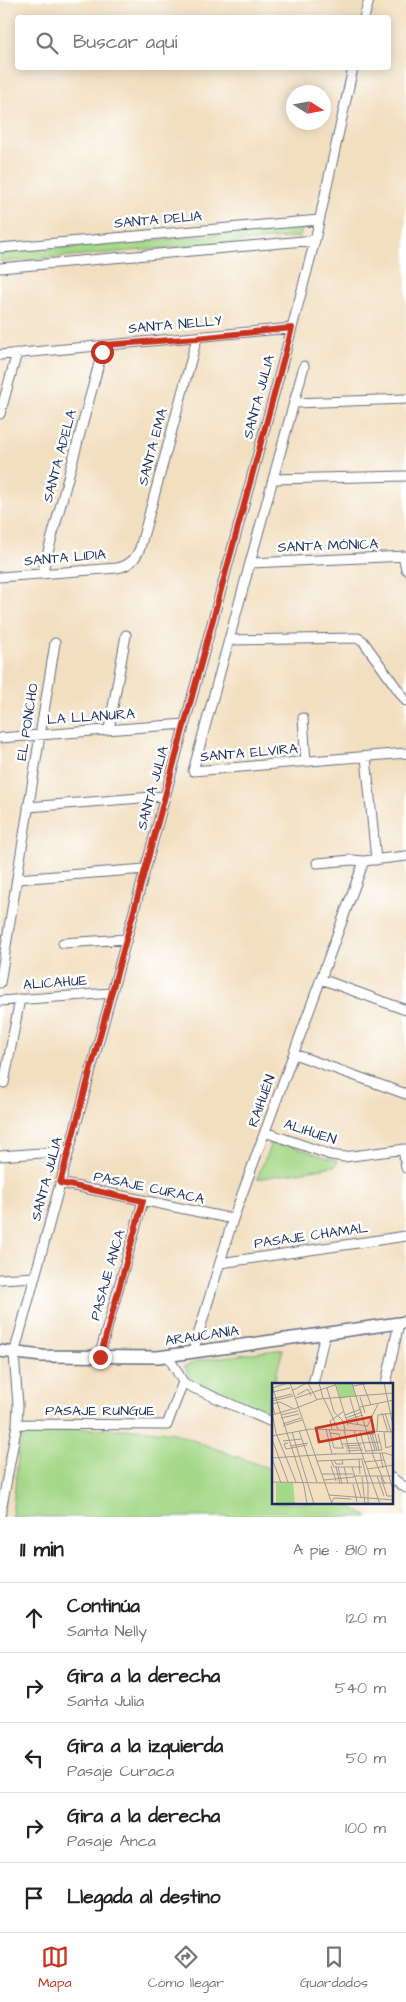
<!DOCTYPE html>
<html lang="es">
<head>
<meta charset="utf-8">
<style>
	:root { --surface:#fff; --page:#f6f6f6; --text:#222; --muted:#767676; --line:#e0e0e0; --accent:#c8321e }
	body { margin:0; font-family:"Architects Daughter",sans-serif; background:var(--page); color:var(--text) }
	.compass { position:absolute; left:286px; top:85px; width:45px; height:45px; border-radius:50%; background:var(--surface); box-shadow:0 2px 12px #0003; rotate:101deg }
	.stop { position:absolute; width:15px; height:15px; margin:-11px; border:4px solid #c8321e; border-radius:50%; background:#fff }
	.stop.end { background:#c8321e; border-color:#fff; box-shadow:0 1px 5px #0008 }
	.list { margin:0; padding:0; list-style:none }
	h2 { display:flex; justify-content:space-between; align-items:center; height:65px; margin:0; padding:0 20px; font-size:21px }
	h2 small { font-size:16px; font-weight:400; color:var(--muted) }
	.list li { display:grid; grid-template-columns:32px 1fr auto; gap:15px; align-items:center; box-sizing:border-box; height:70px; padding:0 20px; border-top:1px solid var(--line) }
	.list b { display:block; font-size:19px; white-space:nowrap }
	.list p { margin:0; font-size:16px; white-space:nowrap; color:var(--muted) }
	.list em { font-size:16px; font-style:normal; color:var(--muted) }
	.icon { flex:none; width:28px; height:28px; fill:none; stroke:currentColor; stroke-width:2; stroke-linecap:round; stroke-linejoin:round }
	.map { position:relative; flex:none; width:406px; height:1517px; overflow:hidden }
	.search { position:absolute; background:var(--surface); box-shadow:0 2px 12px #0003; left:15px; right:15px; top:15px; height:55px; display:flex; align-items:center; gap:12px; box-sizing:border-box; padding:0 18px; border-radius:5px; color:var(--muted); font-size:19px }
	.sheet { height:415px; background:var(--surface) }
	nav { display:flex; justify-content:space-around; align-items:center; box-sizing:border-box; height:70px; border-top:1px solid var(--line); background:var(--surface); font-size:14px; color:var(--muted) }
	nav a { display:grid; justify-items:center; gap:2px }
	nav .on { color:var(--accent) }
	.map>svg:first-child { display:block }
	.green { fill:#a5d888; stroke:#608473 }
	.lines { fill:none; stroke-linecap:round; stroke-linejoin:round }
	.minor-casing { stroke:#666d80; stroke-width:11 }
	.tertiary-casing { stroke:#666d80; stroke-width:14 }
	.minor { stroke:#fff; stroke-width:9 }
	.tertiary { stroke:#fff; stroke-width:11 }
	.route { stroke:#c8321e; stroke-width:6 }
	.labels { text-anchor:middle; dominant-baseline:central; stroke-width:5; stroke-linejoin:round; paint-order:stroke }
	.street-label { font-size:14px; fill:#1b2f5e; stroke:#fff }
	.inset-road { fill:none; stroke:#9c9999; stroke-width:1 }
	.view { fill:#c8321e; fill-opacity:0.15; stroke:#c8321e; stroke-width:2.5 }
	.inset-edge { fill:none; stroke:#1b2f5e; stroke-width:2.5 }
</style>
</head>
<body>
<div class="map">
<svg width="406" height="1517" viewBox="0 0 406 1517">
	<rect width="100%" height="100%" fill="#fff"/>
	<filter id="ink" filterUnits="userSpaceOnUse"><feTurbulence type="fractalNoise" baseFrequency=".02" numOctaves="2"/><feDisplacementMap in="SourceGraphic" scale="10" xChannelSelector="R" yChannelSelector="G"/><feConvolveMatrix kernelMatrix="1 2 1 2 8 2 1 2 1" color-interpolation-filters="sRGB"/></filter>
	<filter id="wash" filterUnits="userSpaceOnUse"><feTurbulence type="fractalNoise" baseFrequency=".0096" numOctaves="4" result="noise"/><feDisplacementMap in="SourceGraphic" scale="20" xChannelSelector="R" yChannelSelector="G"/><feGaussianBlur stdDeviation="1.12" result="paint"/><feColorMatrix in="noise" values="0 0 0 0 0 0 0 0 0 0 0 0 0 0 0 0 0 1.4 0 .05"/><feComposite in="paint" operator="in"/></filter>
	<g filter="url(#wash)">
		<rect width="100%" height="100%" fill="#f2dfc0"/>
		<path class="green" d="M297 228 301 229 302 231 299 237 0 262V253Z
			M272 1140 338 1161 335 1166 257 1179Z
			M283 1349 266 1412 193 1381 184 1366 201 1360Z
			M24 1429H139L174 1433 273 1470 274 1503H345L368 1517H12L20 1437Z"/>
	</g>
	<g filter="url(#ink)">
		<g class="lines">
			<g class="minor-casing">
				<path id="minor" d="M364 18 369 0
					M0 248 319 220
					M0 268 315 240
					M0 355 292 328
					M304 366 193 771 406 753
					M294 403 406 399
					M0 414 17 353
					M273 479 406 476
					M403 556 406 569
					M251 563 406 556
					M42 574 104 345
					M0 577 117 568C128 566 136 559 140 548L197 338
					M229 640 358 638 363 641 406 701
					M303 718 306 762
					M109 729 126 635
					M0 738 185 724
					M366 757 376 860
					M28 807 165 796
					M317 863 352 860 364 861 406 856
					M17 879 145 869
					M63 943 127 939
					M321 979 406 1010
					M0 983 55 643
					M0 1001 112 993
					M294 1054 406 1094
					M4 1083 20 999
					M265 1132 331 1155 344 1157 406 1149
					M403 1149 406 1168
					M0 1156 69 1151
					M60 1183 233 1219
					M220 1263 406 1236
					M0 1279 35 1277
					M193 1352 233 1219 364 861
					M168 1356 183 1382 189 1386 274 1423
					M99 1357 143 1201
					M313 1384 325 1334
					M386 1384 399 1323
					M17 1424 167 1425 183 1382
					M392 1478 406 1488
					M0 1517 17 1424 18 1405 14 1354 292 328 315 240 353 68"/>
			</g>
			<g class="tertiary-casing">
				<path id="tertiary" d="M0 1351 42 1356 158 1357 406 1322"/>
			</g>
			<use href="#minor" class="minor"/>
			<use href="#tertiary" class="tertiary"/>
		</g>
	</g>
	<g class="lines" filter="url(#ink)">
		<path class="route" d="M100 1357 143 1201 60 1183 292 328 197 338 104 345 102 352"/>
	</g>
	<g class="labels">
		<g class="street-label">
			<text transform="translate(158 220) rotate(-5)">SANTA DELIA</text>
			<text transform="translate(175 325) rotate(-5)">SANTA NELLY</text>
			<text transform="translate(259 397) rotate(-75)">SANTA JULIA</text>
			<text transform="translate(153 447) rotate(-75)">SANTA EMA</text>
			<text transform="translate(60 456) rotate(-75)">SANTA ADELA</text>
			<text transform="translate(328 546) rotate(-2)">SANTA MÓNICA</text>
			<text transform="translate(65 558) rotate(-5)">SANTA LIDIA</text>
			<text transform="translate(91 717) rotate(-4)">LA LLANURA</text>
			<text transform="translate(28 722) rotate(-81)">EL PONCHO</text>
			<text transform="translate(249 753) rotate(-5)">SANTA ELVIRA</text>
			<text transform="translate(153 788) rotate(-75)">SANTA JULIA</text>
			<text transform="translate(55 983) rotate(-4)">ALICAHUE</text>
			<text transform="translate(262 1101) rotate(-70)">RAIHUÉN</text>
			<text transform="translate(310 1132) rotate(18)">ALIHUEN</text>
			<text transform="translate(47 1179) rotate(-75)">SANTA JULIA</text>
			<text transform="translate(149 1188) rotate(12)">PASAJE CURACA</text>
			<text transform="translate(311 1236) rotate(-8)">PASAJE CHAMAL</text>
			<text transform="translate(108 1275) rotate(-74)">PASAJE ANCA</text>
			<text transform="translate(202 1336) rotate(-8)">ARAUCANÍA</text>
			<text x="100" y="1411">PASAJE RUNGUE</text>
		</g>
	</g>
	<g transform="translate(272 1383)">
		<rect width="121" height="121" fill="#f2dfc0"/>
		<path d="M64 0H80L84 13 68 16ZM4 100H21L23 121H4Z" fill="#a5d888"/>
		<path class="inset-road" d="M18 0 60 121M36 0 45 17M47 0 51 15M63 0 76 42M80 0 101 70M112 0 122 47M91 1 99 22M0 3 32 103 35 121M81 3 98 0M0 5 16 0M55 5 62 29 71 38 73 47M21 7 35 0M1 9 18 5M25 12 36 6 39 13M88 14 93 30M24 15 63 2M78 15 86 42M0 16 20 11M52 16 66 46M0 18 21 13M88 24 122 17M110 30 116 49M113 30 119 49M3 31 0 21 8 19 22 26 47 16 122 10M0 32 20 26M9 32 26 28M73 32 89 26M1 34 4 50 24 99M9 35 27 31M74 35 90 29M75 37 91 32M76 40 95 43M11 41 29 35M11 43 30 37M95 44 106 21M54 46 60 71M57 46 62 65H72M60 46 58 38 72 28M72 47 78 70M27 48 45 99M82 48 108 121M105 48 106 32 122 30M20 49 42 121M88 49 94 69M112 49 114 65 122 62M58 50 67 51 71 65M96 51H103L107 67M98 51 103 67M100 51 105 67M0 53 39 46 122 49M0 56 16 99M11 58 29 56M16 60 12 61 14 66 35 62M70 61 108 59M18 63 36 60M73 63 89 62M74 65H90M74 68 91 67M94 68 110 67 106 51M100 70 113 101M108 70 111 85M110 70 122 110M62 71 113 70 122 73M43 72 64 71M0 75 9 100M0 75 43 72M87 76 88 91M59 77 62 84H90M62 77 64 81H71L70 77M90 77 96 101V121M45 78 91 76M92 79 112 77M59 83 64 98M64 84 68 101M66 84 70 101M72 84 76 101M80 84 89 114M95 86 122 82M50 91H81M81 93H122M105 93 112 113M90 94 93 121M109 94 115 113H122M52 97 82 94M0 99 52 100M53 100H122M81 101 85 119M57 112 122 117M60 119 62 115 79 116"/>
		<path class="view" d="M99 34 102 49 47 59 44 45Z"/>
		<rect width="121" height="121" class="inset-edge"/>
	</g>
</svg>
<svg class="compass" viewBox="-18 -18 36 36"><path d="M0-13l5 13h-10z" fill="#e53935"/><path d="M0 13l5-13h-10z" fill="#767676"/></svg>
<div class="stop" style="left:102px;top:352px"></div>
<div class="stop end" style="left:100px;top:1357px"></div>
<div class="search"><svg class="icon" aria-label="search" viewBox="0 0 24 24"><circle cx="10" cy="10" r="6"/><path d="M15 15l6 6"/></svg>Buscar aquí</div>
</div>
<section class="sheet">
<h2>11 min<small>A pie · 810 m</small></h2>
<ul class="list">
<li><svg class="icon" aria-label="ahead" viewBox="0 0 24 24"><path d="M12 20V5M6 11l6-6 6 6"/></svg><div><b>Continúa</b><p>Santa Nelly</p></div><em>120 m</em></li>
<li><svg class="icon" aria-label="right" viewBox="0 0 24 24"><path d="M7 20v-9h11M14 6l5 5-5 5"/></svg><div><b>Gira a la derecha</b><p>Santa Julia</p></div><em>540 m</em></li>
<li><svg class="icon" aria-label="left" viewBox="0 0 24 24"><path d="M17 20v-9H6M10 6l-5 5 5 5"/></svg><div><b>Gira a la izquierda</b><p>Pasaje Curaca</p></div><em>50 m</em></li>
<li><svg class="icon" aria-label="right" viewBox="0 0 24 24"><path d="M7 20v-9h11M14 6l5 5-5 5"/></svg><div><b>Gira a la derecha</b><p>Pasaje Anca</p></div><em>100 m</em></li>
<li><svg class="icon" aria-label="arrive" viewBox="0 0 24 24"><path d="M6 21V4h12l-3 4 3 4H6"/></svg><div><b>Llegada al destino</b></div></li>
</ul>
</section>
<nav>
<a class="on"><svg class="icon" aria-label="map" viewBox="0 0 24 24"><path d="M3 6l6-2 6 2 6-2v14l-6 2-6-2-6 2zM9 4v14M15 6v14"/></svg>Mapa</a>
<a><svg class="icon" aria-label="directions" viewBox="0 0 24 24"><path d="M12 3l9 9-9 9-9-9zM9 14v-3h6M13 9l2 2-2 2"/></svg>Cómo llegar</a>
<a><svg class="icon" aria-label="saved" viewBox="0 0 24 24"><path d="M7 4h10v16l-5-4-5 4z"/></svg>Guardados</a>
</nav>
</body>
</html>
